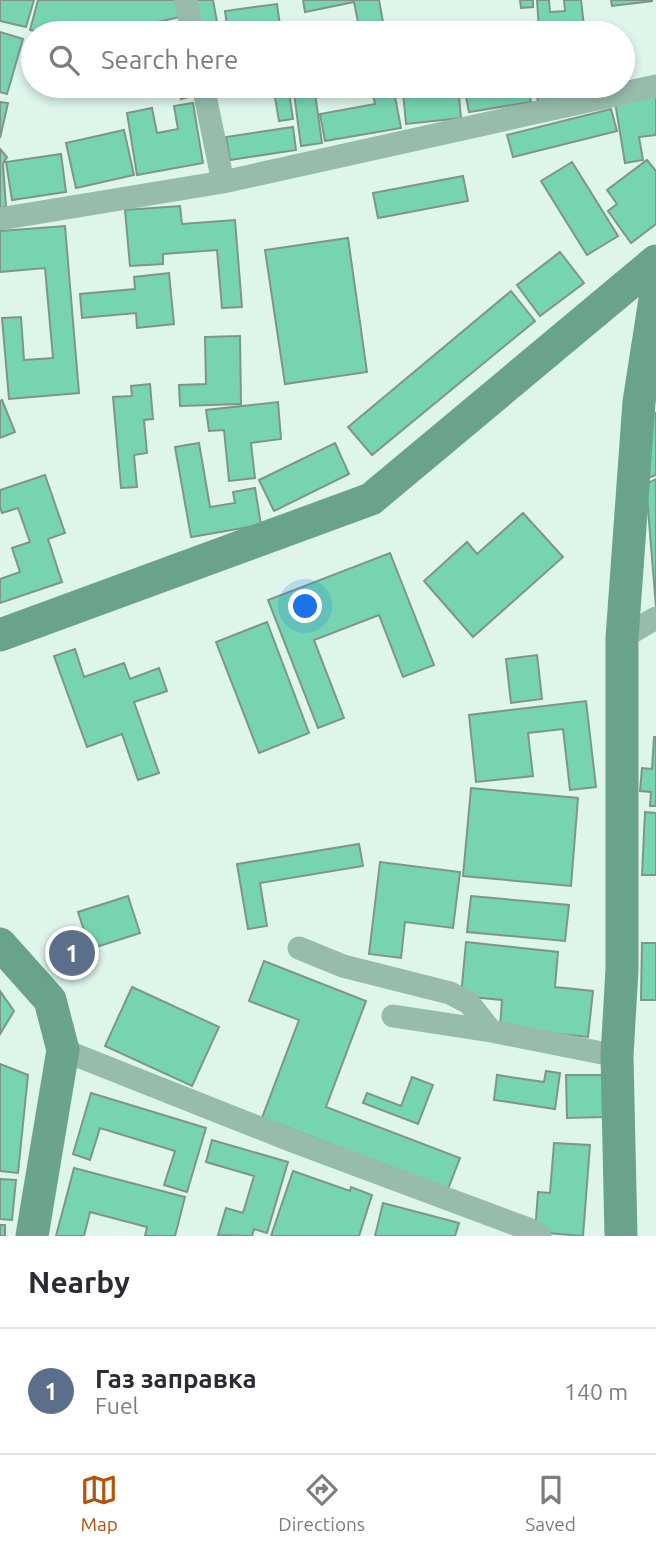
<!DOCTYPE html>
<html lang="en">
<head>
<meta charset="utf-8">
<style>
	:root { --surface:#fff; --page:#f2f2f3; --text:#2b2b33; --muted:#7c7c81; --line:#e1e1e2; --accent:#b45309 }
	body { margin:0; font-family:Ubuntu,sans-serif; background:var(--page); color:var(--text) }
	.you { position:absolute; left:306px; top:607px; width:24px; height:24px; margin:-18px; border:5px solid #fff; border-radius:50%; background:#1a73e8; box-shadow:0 0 0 10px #1a73e833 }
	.badge { display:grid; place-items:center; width:46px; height:46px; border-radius:50%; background:var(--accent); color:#fff; font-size:23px; font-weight:700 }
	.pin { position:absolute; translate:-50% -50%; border:4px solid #fff; box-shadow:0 2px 7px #0006 }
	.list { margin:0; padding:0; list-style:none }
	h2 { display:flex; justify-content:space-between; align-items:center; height:91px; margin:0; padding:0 28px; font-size:30px }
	h2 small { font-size:23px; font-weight:400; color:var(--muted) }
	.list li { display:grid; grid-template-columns:46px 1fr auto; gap:21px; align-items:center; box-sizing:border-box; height:126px; padding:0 28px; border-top:2px solid var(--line) }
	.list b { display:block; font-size:26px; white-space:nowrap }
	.list p { margin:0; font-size:23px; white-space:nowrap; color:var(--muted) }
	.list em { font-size:23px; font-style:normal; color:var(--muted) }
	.icon { flex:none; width:38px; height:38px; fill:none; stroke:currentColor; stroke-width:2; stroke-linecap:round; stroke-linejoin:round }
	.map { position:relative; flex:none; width:656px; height:1236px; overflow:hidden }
	.search { position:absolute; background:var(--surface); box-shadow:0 4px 10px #0003; left:21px; right:21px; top:21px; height:77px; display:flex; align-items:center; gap:18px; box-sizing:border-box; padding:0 24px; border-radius:38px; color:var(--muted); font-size:26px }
	.sheet { height:217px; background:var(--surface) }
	nav { display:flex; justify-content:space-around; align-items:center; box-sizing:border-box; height:98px; border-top:2px solid var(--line); background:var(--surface); font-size:19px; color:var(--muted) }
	nav a { display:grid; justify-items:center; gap:4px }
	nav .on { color:var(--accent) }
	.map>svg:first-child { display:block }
	.building { fill:#77d4b1; stroke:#7f958b; stroke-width:2 }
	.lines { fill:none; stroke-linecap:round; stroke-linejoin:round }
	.street { stroke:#97bcac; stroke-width:23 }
	.secondary { stroke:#69a38c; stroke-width:33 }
</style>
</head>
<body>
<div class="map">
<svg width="656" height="1236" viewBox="0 0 656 1236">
	<rect width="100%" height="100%" fill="#def5eb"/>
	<path class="building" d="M0 0H34L26 27 0 21Z
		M38 0H176L180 17 108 33H43L30 30Z
		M192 0H213L219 33H198Z
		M303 0H379L383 22 359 27 354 2 305 12Z
		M520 0H533V7L521 8Z
		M537 0H549L550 12 565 11 564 0H581L584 26 539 29Z
		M611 0H652V1L612 6Z
		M277 4 281 33H266L265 29 228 33 225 11Z
		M180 24 182 33H167L165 28Z
		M579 27 581 33H539Z
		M0 32 23 39 7 94 0 92Z
		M178 86H194L196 95 181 99Z
		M273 86H288L293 119 279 121Z
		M293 86H314L322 143 301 146Z
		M371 86H393L401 128 325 141 320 114 375 104Z
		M432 86H458L461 118 406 124 403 92 432 89Z
		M464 86H528L531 102 469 112Z
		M535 86H589L590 93 538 102Z
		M656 95V135L639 137 643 160 625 163 615 102Z
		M0 102 8 103 0 138Z
		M193 103 203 163 137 175 127 113 152 108 157 133 178 129 174 106Z
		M611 109 617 131 513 157 507 135Z
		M293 127 296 150 230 160 226 137Z
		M124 130 134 175 76 188 66 143Z
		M0 149 7 157 3 164 6 207 0 208Z
		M61 154 66 192 12 200 6 162Z
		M647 160 656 171V224L631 243 608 211 617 204 607 190Z
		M572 162 618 236 587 255 541 181Z
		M463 176 468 201 378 218 373 193Z
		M180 206 182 224 235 220 242 307 222 308 217 250 163 254V264L130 266 125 210Z
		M65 226 79 393 9 399 2 318 21 317 24 360 53 358 45 268 0 272V231Z
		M348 238 367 372 285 384 265 250Z
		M560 252 584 283 540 316 517 285Z
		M169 273 174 324 137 328 136 313 82 318 80 294 135 289 134 277Z
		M511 291 535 321 372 455 348 427Z
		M240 336 241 404 180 406 179 385 206 384 205 337Z
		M150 384 153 419 144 420 147 453 134 455 137 487 121 488 113 397 132 396 131 386Z
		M2 400 15 432 0 438V401Z
		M278 402 281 439 251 443 255 478 229 481 224 430 209 431 206 410Z
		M649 411 656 413V475L648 478Z
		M199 443 210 507 235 503 233 492 255 488 261 525 191 537 175 447Z
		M335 443 349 474 274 511 259 480Z
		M45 475 65 533 48 539 62 582 0 603V579L20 572 12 548 30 542 18 508 2 513 0 507V490Z
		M656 479V607L646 484Z
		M523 513 563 557 473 637 424 581 467 542 477 554Z
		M390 553 434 665 403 677 379 615 314 640 344 718 318 728 268 600Z
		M267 622 309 733 259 753 216 642Z
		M75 649 84 677 124 663 130 679 159 668 167 691 134 702 159 773 138 780 122 734 87 747 54 656Z
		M537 655 542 699 511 703 506 659Z
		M586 701 596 787 570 790 563 729 528 733 533 776 476 782 469 715Z
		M654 737H656V806H650L651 792 640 791 642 768 652 769Z
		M471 788 578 798 571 886 463 876Z
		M645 812 656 813V875H642Z
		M359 844 363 866 260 883 267 926 248 929 237 864Z
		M380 862 460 872 453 928 405 922 401 958 369 954Z
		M128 896 140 933 90 949 78 912Z
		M471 896 569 905 565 941 467 932Z
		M466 942 558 952 555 987 593 991 588 1037 500 1028 502 1000 461 996Z
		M642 943H656V1000H641Z
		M264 961 366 1001 326 1107 460 1158 448 1189 262 1118 299 1020 249 1001Z
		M132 987 219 1027 192 1086 105 1046Z
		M0 991 14 1011 0 1034Z
		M0 1064 28 1075 18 1173 0 1171Z
		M546 1071 560 1073 555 1109 494 1100 497 1075 544 1082Z
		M566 1075H603L604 1117 567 1118Z
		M412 1077 433 1085 418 1124 363 1103 367 1093 401 1106Z
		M91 1093 206 1128 187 1192 164 1185 175 1151 100 1128 90 1160 73 1154Z
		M212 1140 288 1162 267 1233 254 1229 252 1236 218 1235 226 1208 243 1213 254 1176 206 1162Z
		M554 1143 590 1145 583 1236 535 1232 538 1192 550 1193Z
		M74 1168 185 1197 175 1236H145L147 1227 90 1212 84 1236H56Z
		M293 1171 350 1191 351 1187 372 1195 359 1236H271Z
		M0 1179 16 1180 12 1220 0 1219Z
		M383 1203 459 1223 455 1236H375Z
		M0 1225H5V1236H0Z"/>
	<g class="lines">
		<path class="street" d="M186 0 192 33
			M203 86 223 182
			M0 219 223 182 656 86
			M622 638 656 618
			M299 948 343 966 450 993 469 1003 491 1031
			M393 1016 491 1031 617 1056
			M63 1050 290 1140 531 1230 540 1236"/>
		<path class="secondary" d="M0 635 371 499 656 261
			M0 944 50 1000 63 1050 32 1236
			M621 1236 617 1056 622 969V638L639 402 656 293"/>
	</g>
</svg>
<div class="you"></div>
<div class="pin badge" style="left:72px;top:953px;background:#5c6f8a">1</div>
<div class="search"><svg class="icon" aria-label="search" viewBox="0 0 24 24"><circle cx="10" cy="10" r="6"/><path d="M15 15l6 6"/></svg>Search here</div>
</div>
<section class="sheet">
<h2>Nearby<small></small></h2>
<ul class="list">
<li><span class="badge" style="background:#5c6f8a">1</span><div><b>Газ заправка</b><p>Fuel</p></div><em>140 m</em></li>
</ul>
</section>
<nav>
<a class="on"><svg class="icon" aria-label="map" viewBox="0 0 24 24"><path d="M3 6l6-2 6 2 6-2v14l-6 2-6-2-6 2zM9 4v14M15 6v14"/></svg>Map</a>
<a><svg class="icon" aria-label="directions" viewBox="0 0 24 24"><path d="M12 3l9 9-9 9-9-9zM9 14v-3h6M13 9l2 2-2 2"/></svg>Directions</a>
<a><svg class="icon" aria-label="saved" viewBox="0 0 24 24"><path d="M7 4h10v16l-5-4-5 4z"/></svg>Saved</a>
</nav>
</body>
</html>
